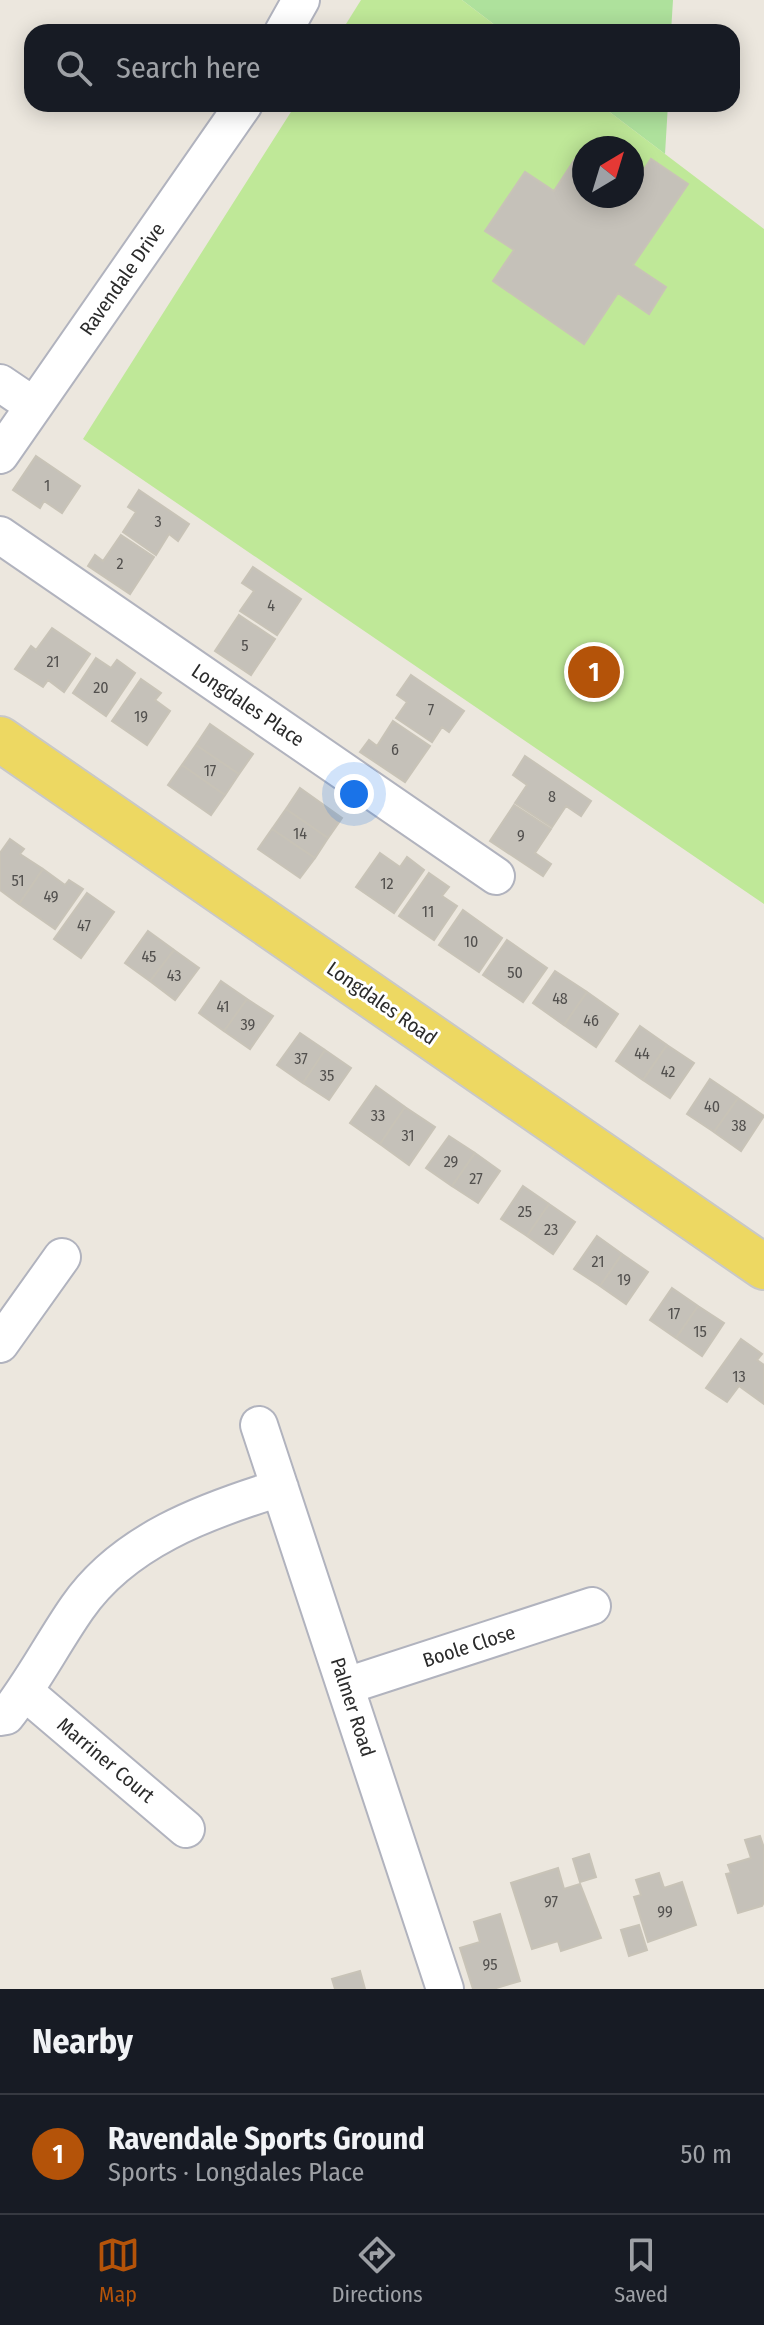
<!DOCTYPE html>
<html lang="en">
<head>
<meta charset="utf-8">
<style>
	:root { --surface:#171b24; --page:#242831; --text:#f1f3f6; --muted:#9ea1a6; --line:#363941; --accent:#b45309 }
	body { margin:0; font-family:"Fira Sans Condensed",sans-serif; background:var(--page); color:var(--text) }
	.compass { position:absolute; left:572px; top:136px; width:72px; height:72px; border-radius:50%; background:var(--surface); box-shadow:0 4px 20px #0003; rotate:38deg }
	.you { position:absolute; left:354px; top:794px; width:28px; height:28px; margin:-20px; border:6px solid #fff; border-radius:50%; background:#1a73e8; box-shadow:0 0 0 12px #1a73e833 }
	.badge { display:grid; place-items:center; width:52px; height:52px; border-radius:50%; background:var(--accent); color:#fff; font-size:26px; font-weight:700 }
	.pin { position:absolute; translate:-50% -50%; border:4px solid #fff; box-shadow:0 2px 8px #0006 }
	.list { margin:0; padding:0; list-style:none }
	h2 { display:flex; justify-content:space-between; align-items:center; height:104px; margin:0; padding:0 32px; font-size:34px }
	h2 small { font-size:26px; font-weight:400; color:var(--muted) }
	.list li { display:grid; grid-template-columns:52px 1fr auto; gap:24px; align-items:center; box-sizing:border-box; height:120px; padding:0 32px; border-top:2px solid var(--line) }
	.list b { display:block; font-size:30px; white-space:nowrap }
	.list p { margin:0; font-size:26px; white-space:nowrap; color:var(--muted) }
	.list em { font-size:26px; font-style:normal; color:var(--muted) }
	.icon { flex:none; width:44px; height:44px; fill:none; stroke:currentColor; stroke-width:2; stroke-linecap:round; stroke-linejoin:round }
	.map { position:relative; flex:none; width:764px; height:1989px; overflow:hidden }
	.search { position:absolute; background:var(--surface); box-shadow:0 4px 20px #0003; left:24px; right:24px; top:24px; height:88px; display:flex; align-items:center; gap:20px; box-sizing:border-box; padding:0 28px; border-radius:24px; color:var(--muted); font-size:30px }
	.sheet { height:224px; background:var(--surface) }
	nav { display:flex; justify-content:space-around; align-items:center; box-sizing:border-box; height:112px; border-top:2px solid var(--line); background:var(--surface); font-size:22px; color:var(--muted) }
	nav a { display:grid; justify-items:center; gap:4px }
	nav .on { color:var(--accent) }
	.map>svg:first-child { display:block }
	.green { fill:#aee19c }
	.pitch { fill:#bfe898; fill-rule:evenodd }
	.building { fill:#c5c1b9; stroke:#c8c3b7; stroke-width:2 }
	.lines { fill:none; stroke-linecap:round; stroke-linejoin:round }
	.minor-casing { stroke:#b1b3be; stroke-width:40 }
	.major-casing { stroke:#c8c8c8; stroke-width:48 }
	.minor { stroke:#fff; stroke-width:36 }
	.major { stroke:#edd862; stroke-width:44 }
	.labels { text-anchor:middle; dominant-baseline:central; stroke-width:6; stroke-linejoin:round; paint-order:stroke }
	.number-label { font-size:16px; fill:#52504e }
	.street-label { font-size:20px; fill:#2b2b2b; stroke:#fff }
</style>
</head>
<body>
<div class="map">
<svg width="764" height="1989" viewBox="0 0 764 1989">
	<rect width="100%" height="100%" fill="#ece7de"/>
	<path class="green" d="M462 0H673L671 32H504Z
		M599 104H668L665 154Z"/>
	<path class="pitch" d="M361 0H462L504 32H341Z
		M296 104H599L764 229V904L83 439ZM584 148H632V196H584Z"/>
	<path class="building" d="M575 159 584 165V196H632V187L651 159 688 184 633 265 666 287 649 314 618 293 584 344 493 281 514 250 485 231 525 172 554 191Z
		M36 456 80 486 62 513 44 501 40 508 13 490Z
		M139 490 189 524 178 541 169 534 156 555 123 532 136 512 128 507Z
		M121 535 154 557 130 594 88 566 95 555 103 561Z
		M253 567 301 599 277 635 240 611 254 591 242 583Z
		M239 615 275 639 251 675 215 651Z
		M52 628 90 654 64 692 48 680 43 687 15 669 31 646 36 650Z
		M96 658 111 668 117 660 135 673 106 716 73 693Z
		M411 675 464 711 449 732 442 727 432 742 396 718 407 702 397 695Z
		M141 679 161 693 155 700 170 711 147 745 112 721Z
		M393 721 430 746 405 782 360 752 369 740 377 746Z
		M210 724 253 754 239 774 196 745Z
		M196 745 239 774 225 795 182 765Z
		M525 756 591 801 581 816 566 806 552 827 515 803 527 785 513 775Z
		M182 765 225 795 211 815 168 785Z
		M300 788 342 818 328 838 286 809Z
		M514 805 551 829 535 853 551 864 543 876 490 841Z
		M286 809 328 838 315 858 272 829Z
		M272 829 315 858 300 878 258 849Z
		M10 839 24 849 20 854 43 869 19 904 0 890V853Z
		M380 853 400 867 407 857 424 870 394 913 356 887Z
		M43 869 65 885 69 880 83 889 55 929 19 904Z
		M429 873 449 887 442 896 457 906 434 940 399 916Z
		M87 893 114 912 81 958 54 939Z
		M463 910 502 938 479 972 439 945Z
		M148 931 174 950 150 981 125 963Z
		M507 940 547 968 523 1002 483 975Z
		M174 950 199 968 175 1000 150 981Z
		M555 971 587 992 564 1025 533 1003Z
		M221 981 247 999 224 1031 199 1013Z
		M587 992 618 1014 596 1047 564 1025Z
		M247 999 273 1016 250 1049 224 1031Z
		M640 1026 667 1045 643 1080 616 1061Z
		M300 1033 325 1050 303 1083 277 1065Z
		M667 1045 694 1063 670 1098 643 1080Z
		M325 1050 351 1068 329 1100 303 1083Z
		M710 1079 738 1098 714 1132 687 1114Z
		M376 1086 405 1107 380 1144 350 1123Z
		M738 1098 764 1116 741 1151 714 1132Z
		M405 1107 435 1127 409 1165 380 1144Z
		M449 1136 475 1153 452 1186 426 1168Z
		M475 1153 500 1171 478 1203 452 1186Z
		M523 1186 549 1204 527 1236 501 1219Z
		M549 1204 575 1222 553 1254 527 1236Z
		M597 1236 622 1254 600 1286 574 1269Z
		M622 1254 648 1272 626 1304 600 1286Z
		M672 1288 698 1306 676 1338 650 1320Z
		M698 1306 724 1323 702 1356 676 1338Z
		M741 1339 762 1354 757 1360 764 1365V1404L739 1386 727 1402 706 1388Z
		M760 1836 764 1848V1902L762 1906 738 1913 726 1874 731 1873 728 1865 751 1858 745 1840Z
		M589 1854 596 1877 580 1882 573 1859Z
		M558 1868 564 1889 580 1884 601 1938 561 1951 558 1941 532 1949 511 1883Z
		M659 1873 664 1888 682 1882 696 1925 648 1942 634 1897 641 1895 636 1880Z
		M500 1914 520 1981 493 1989H473L460 1948 480 1942 474 1922Z
		M639 1925 647 1950 629 1956 621 1930Z
		M360 1971 365 1989H335L332 1979Z"/>
	<g class="lines">
		<g class="minor-casing">
			<path id="minor" d="M283 32 301 0
				M0 383 34 406
				M0 455 244 104
				M0 535 496 876
				M0 1344 62 1257
				M259 1425 445 1989
				M346 1686 592 1606
				M25 1692 186 1829
				M0 1717 6 1716C33 1682 52 1644 77 1608 123 1541 205 1511 280 1488"/>
		</g>
		<g class="major-casing">
			<path id="major" d="M0 739 764 1267"/>
		</g>
		<use href="#minor" class="minor"/>
		<use href="#major" class="major"/>
	</g>
	<g class="labels">
		<g class="number-label">
			<text x="47" y="485">1</text>
			<text x="158" y="521">3</text>
			<text x="120" y="563">2</text>
			<text x="271" y="605">4</text>
			<text x="245" y="645">5</text>
			<text x="53" y="661">21</text>
			<text x="101" y="687">20</text>
			<text x="431" y="709">7</text>
			<text x="141" y="716">19</text>
			<text x="395" y="749">6</text>
			<text x="210" y="770">17</text>
			<text x="552" y="796">8</text>
			<text x="300" y="833">14</text>
			<text x="521" y="835">9</text>
			<text x="18" y="880">51</text>
			<text x="387" y="883">12</text>
			<text x="51" y="896">49</text>
			<text x="428" y="911">11</text>
			<text x="84" y="925">47</text>
			<text x="471" y="941">10</text>
			<text x="149" y="956">45</text>
			<text x="515" y="972">50</text>
			<text x="174" y="975">43</text>
			<text x="560" y="998">48</text>
			<text x="223" y="1006">41</text>
			<text x="591" y="1020">46</text>
			<text x="248" y="1024">39</text>
			<text x="642" y="1053">44</text>
			<text x="301" y="1058">37</text>
			<text x="668" y="1071">42</text>
			<text x="327" y="1075">35</text>
			<text x="712" y="1106">40</text>
			<text x="378" y="1115">33</text>
			<text x="739" y="1125">38</text>
			<text x="408" y="1135">31</text>
			<text x="451" y="1161">29</text>
			<text x="476" y="1178">27</text>
			<text x="525" y="1211">25</text>
			<text x="551" y="1229">23</text>
			<text x="598" y="1261">21</text>
			<text x="624" y="1279">19</text>
			<text x="674" y="1313">17</text>
			<text x="700" y="1331">15</text>
			<text x="739" y="1376">13</text>
			<text x="551" y="1901">97</text>
			<text x="665" y="1911">99</text>
			<text x="490" y="1964">95</text>
		</g>
		<g class="street-label">
			<text transform="translate(122 279) rotate(-55)">Ravendale Drive</text>
			<text transform="translate(248 705) rotate(34)">Longdales Place</text>
			<text transform="translate(382 1003) rotate(35)">Longdales Road</text>
			<text transform="translate(469 1646) rotate(-18)">Boole Close</text>
			<text transform="translate(353 1707) rotate(72)">Palmer Road</text>
			<text transform="translate(106 1760) rotate(40)">Marriner Court</text>
		</g>
	</g>
</svg>
<svg class="compass" viewBox="-18 -18 36 36"><path d="M0-13l5 13h-10z" fill="#e53935"/><path d="M0 13l5-13h-10z" fill="#9ea1a6"/></svg>
<div class="you"></div>
<div class="pin badge" style="left:594px;top:672px">1</div>
<div class="search"><svg class="icon" aria-label="search" viewBox="0 0 24 24"><circle cx="10" cy="10" r="6"/><path d="M15 15l6 6"/></svg>Search here</div>
</div>
<section class="sheet">
<h2>Nearby<small></small></h2>
<ul class="list">
<li><span class="badge">1</span><div><b>Ravendale Sports Ground</b><p>Sports · Longdales Place</p></div><em>50 m</em></li>
</ul>
</section>
<nav>
<a class="on"><svg class="icon" aria-label="map" viewBox="0 0 24 24"><path d="M3 6l6-2 6 2 6-2v14l-6 2-6-2-6 2zM9 4v14M15 6v14"/></svg>Map</a>
<a><svg class="icon" aria-label="directions" viewBox="0 0 24 24"><path d="M12 3l9 9-9 9-9-9zM9 14v-3h6M13 9l2 2-2 2"/></svg>Directions</a>
<a><svg class="icon" aria-label="saved" viewBox="0 0 24 24"><path d="M7 4h10v16l-5-4-5 4z"/></svg>Saved</a>
</nav>
</body>
</html>
